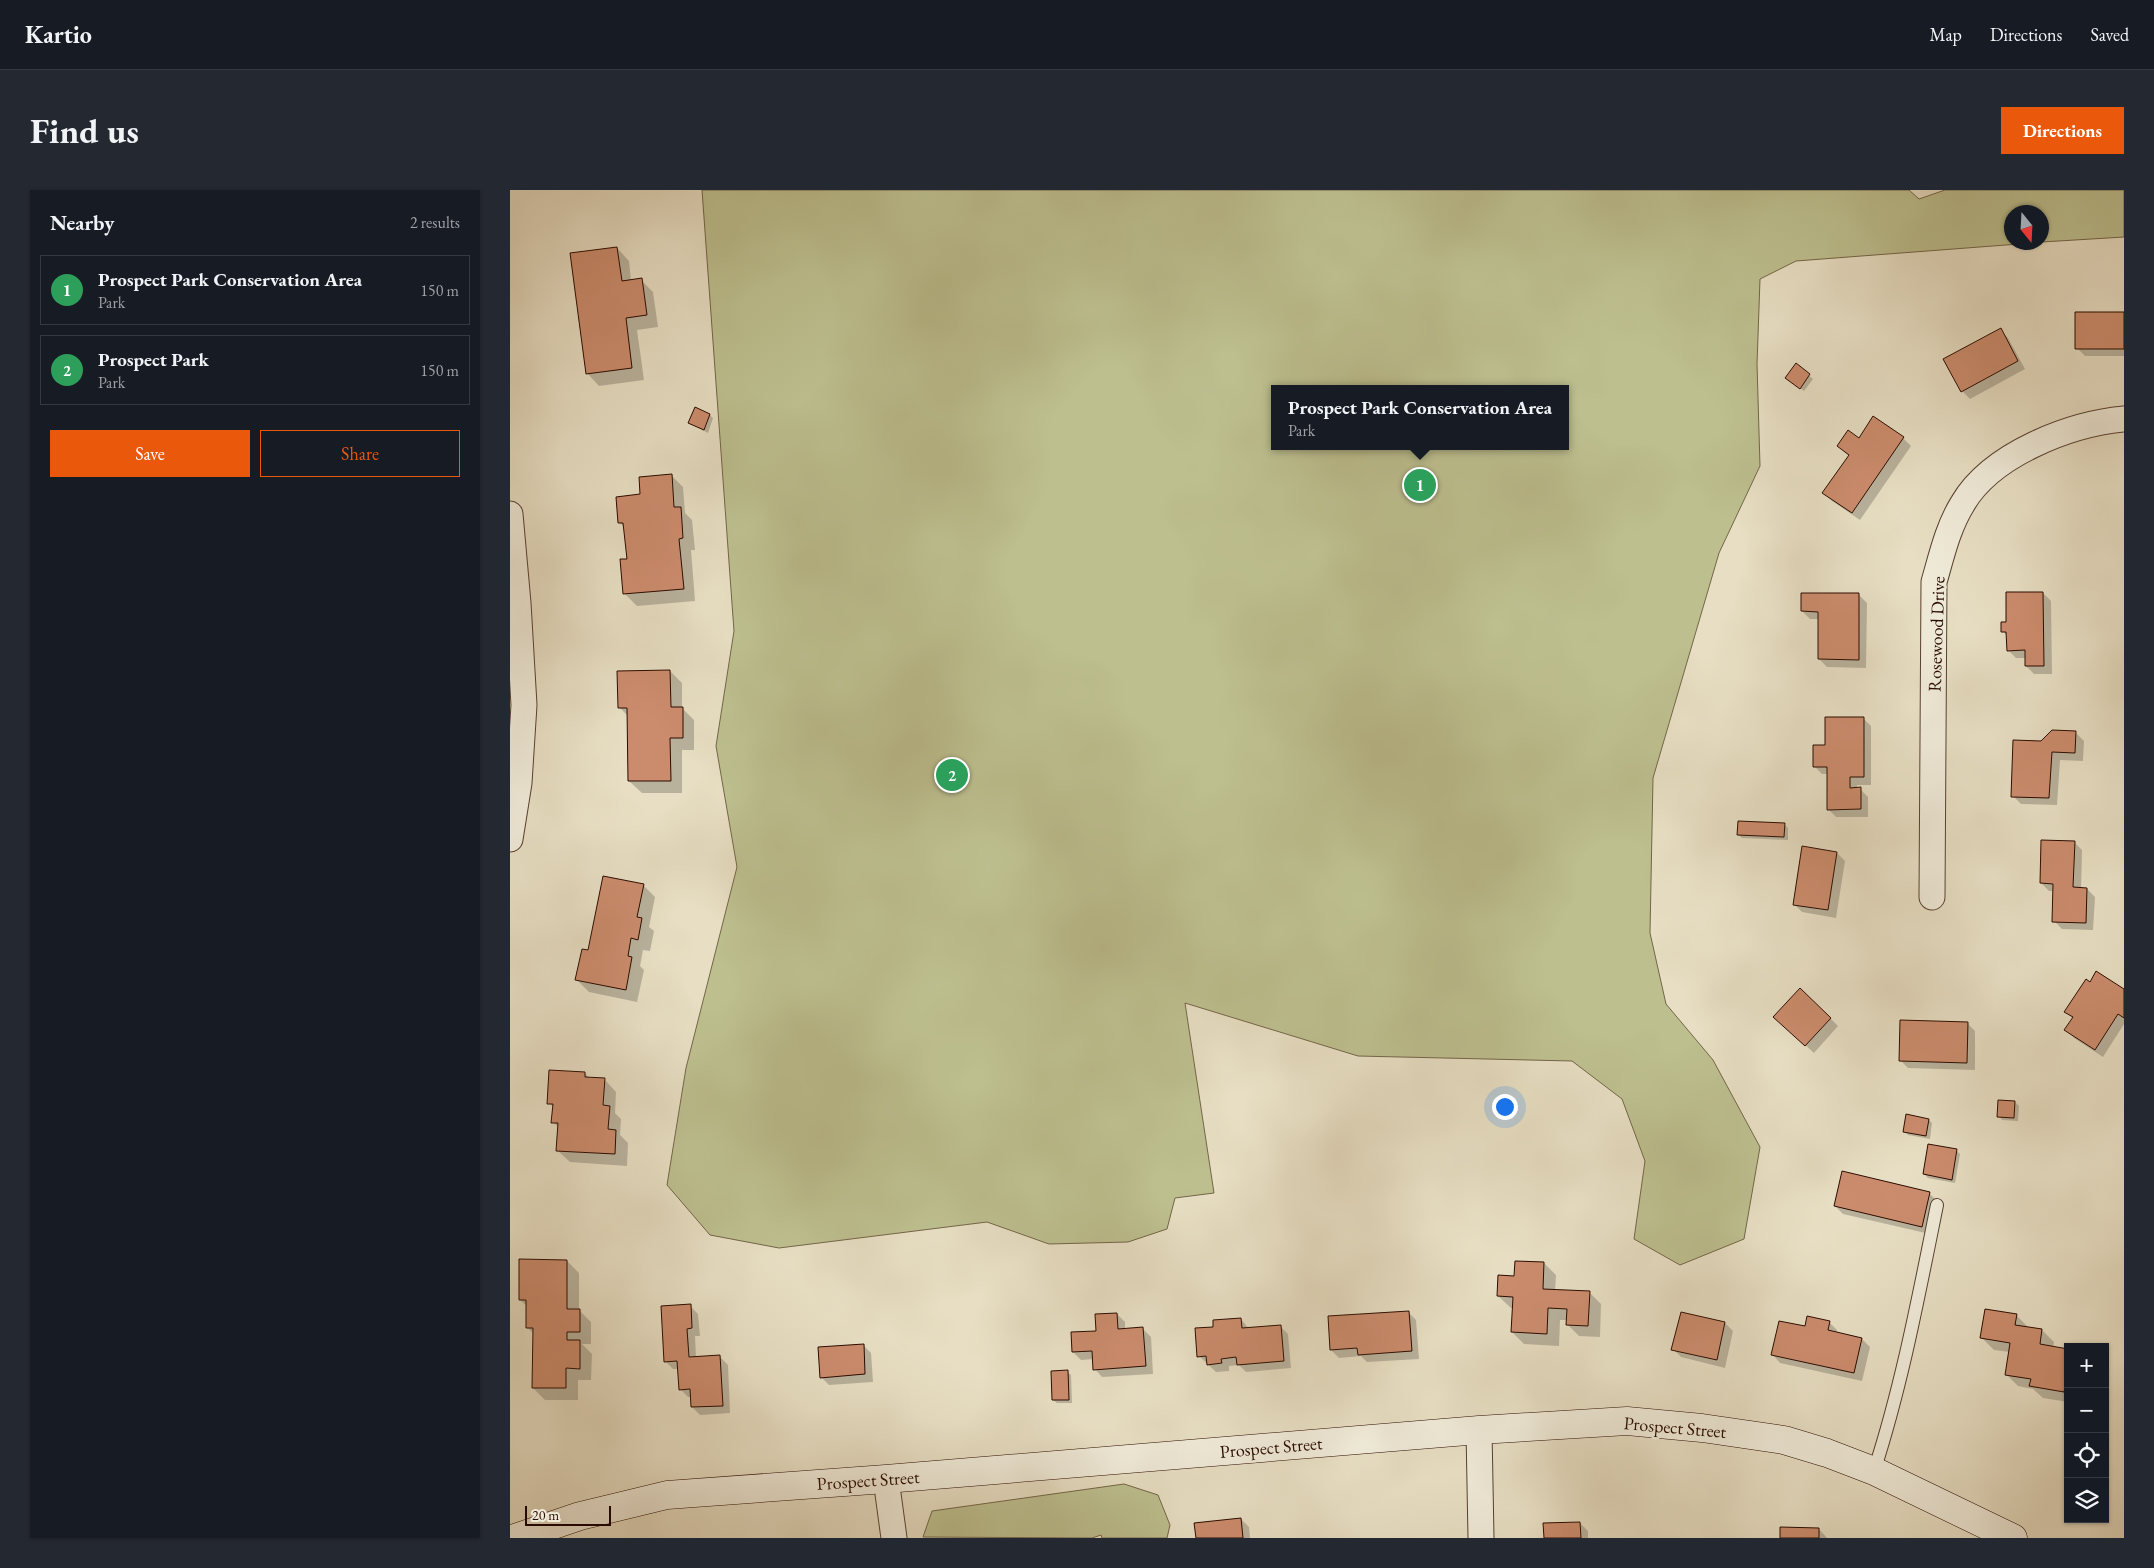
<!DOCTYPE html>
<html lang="en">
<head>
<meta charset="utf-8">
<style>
	:root { --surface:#171b24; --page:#242831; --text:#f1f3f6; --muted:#9ea1a6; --line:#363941; --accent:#ea580c }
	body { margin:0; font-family:"EB Garamond",serif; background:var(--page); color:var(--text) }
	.controls { position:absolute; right:15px; bottom:15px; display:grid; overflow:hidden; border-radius:0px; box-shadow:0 1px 4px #0004 }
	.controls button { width:45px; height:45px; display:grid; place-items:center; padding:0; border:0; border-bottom:1px solid var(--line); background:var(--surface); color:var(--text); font:25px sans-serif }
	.compass { position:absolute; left:1494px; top:15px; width:45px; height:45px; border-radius:50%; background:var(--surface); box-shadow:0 1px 4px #0004; rotate:162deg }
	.scale { position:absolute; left:15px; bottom:12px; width:86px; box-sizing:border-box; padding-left:5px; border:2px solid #2a0b00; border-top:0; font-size:14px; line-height:18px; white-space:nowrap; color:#2a0b00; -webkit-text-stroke:4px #efead8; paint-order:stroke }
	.you { position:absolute; left:994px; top:916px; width:18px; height:18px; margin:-12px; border:4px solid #fff; border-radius:50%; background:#1a73e8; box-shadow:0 0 0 8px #1a73e833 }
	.badge { display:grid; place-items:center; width:32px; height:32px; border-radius:50%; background:var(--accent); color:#fff; font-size:16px; font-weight:700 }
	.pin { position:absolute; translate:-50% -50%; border:2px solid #fff; box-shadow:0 1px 5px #0006 }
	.popup { position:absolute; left:761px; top:195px; width:298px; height:65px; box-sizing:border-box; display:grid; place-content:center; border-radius:0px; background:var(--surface); filter:drop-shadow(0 1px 4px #0005); font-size:16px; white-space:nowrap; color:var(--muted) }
	.popup b { font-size:19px; color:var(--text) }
	.popup::after { content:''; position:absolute; left:50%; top:100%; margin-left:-10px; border:10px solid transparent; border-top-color:var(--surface) }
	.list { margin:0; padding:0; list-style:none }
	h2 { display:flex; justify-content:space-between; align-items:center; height:65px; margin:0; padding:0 20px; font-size:21px }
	h2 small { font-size:16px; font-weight:400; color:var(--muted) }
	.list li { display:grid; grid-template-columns:32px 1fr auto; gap:15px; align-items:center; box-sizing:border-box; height:70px; margin:0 10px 10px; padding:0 10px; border:1px solid var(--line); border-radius:0px }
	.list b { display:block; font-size:19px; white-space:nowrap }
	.list p { margin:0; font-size:16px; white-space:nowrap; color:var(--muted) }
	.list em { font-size:16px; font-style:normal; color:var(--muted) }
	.actions { display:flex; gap:10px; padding:15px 20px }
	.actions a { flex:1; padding:11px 0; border:1px solid var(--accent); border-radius:0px; text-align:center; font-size:18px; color:var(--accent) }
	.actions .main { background:var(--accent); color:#fff }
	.icon { flex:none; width:28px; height:28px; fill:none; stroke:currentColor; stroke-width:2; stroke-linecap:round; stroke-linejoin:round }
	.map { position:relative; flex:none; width:1614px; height:1348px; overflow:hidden; border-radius:0px }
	header { display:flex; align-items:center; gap:30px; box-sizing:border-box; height:70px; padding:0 25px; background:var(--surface); border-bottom:1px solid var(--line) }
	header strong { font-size:24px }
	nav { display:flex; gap:28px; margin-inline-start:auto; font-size:18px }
	.intro { display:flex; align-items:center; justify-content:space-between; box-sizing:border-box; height:120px; padding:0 30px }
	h1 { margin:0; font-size:35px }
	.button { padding:12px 22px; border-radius:0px; background:var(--accent); color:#fff; font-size:18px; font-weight:700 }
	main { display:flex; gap:30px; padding:0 30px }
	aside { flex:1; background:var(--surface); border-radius:0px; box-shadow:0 1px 4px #0004 }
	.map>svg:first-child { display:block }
	.green { fill:#bdbf8f; stroke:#746548; fill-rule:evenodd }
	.shadow { fill:#0003 }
	.building { fill:#cb8c6d; stroke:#2a0b00 }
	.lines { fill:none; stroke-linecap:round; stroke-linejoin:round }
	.service-casing { stroke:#594031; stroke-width:14 }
	.minor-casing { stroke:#594031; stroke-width:27 }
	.secondary-casing { stroke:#2a0b00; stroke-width:29 }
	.service { stroke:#efead8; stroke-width:12 }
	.minor { stroke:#efead8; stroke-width:25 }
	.secondary { stroke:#efead8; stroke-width:28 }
	.labels { text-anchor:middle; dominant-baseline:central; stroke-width:4.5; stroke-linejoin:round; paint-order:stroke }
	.street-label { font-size:18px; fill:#2a0b00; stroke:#efead8 }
</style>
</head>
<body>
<header>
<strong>Kartio</strong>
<nav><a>Map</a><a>Directions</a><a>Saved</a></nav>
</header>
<div class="intro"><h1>Find us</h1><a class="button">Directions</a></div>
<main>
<aside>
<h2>Nearby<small>2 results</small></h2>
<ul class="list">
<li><span class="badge" style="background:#2e9e5b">1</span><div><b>Prospect Park Conservation Area</b><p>Park</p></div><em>150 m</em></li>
<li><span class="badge" style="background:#2e9e5b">2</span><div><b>Prospect Park</b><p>Park</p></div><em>150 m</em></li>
</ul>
<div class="actions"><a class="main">Save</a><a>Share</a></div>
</aside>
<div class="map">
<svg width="1614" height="1348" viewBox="0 0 1614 1348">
	<rect width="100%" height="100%" fill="#e7dec3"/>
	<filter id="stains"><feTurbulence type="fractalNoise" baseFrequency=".004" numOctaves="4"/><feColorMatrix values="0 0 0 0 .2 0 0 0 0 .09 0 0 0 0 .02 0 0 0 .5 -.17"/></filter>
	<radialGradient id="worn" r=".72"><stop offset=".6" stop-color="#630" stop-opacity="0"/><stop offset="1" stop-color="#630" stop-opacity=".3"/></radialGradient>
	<path class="green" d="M192 0H1399L1409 9 1435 0H1614V47L1532 52V22H1502V52L1522 53 1286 71 1250 89 1247 174 1250 276 1209 363 1143 588 1140 743 1156 814 1203 870 1250 957 1234 1049 1170 1075 1124 1049 1135 971 1112 909 1062 871 848 866 675 813 704 1003 665 1008 657 1039 618 1052 539 1054 477 1032 269 1058 200 1045 157 995 176 878 227 677 206 556 224 441ZM765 199H1055V256H765Z
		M614 1294 648 1305 660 1335 657 1348H592L591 1345 582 1348 413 1347 422 1321Z"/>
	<path class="shadow" d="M107 58 119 71 121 91 131 90 143 102 148 137 127 140 134 190 89 196 77 183Z
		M1614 123V166H1575L1567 158Z
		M1490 140 1498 148 1515 179 1460 209 1452 201Z
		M1286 175 1303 189 1294 201 1280 191Z
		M185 219 200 225 203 228 198 243 179 233Z
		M1393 248 1401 256 1350 330 1322 311 1314 303 1339 266 1328 256 1349 249Z
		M161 285 173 297 175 323 182 330 185 360H181L185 411 127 416 114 403 118 370 115 338 110 333 132 305Z
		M1533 403 1541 411 1542 484H1524L1516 476V468H1506L1498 460V447L1493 441 1498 434Z
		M1349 405 1357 413 1356 478 1317 477 1309 469 1310 429H1300L1292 421Z
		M160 481 172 493V518L184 530V560H172V603H132L119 591V527L109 517Z
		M1353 528 1361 536V595H1347V599H1350L1358 607V627H1326L1318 619V584H1312L1304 576 1316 556Z
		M1566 543 1574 551 1573 571 1550 570 1547 615 1511 614 1503 606 1531 552Z
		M1274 634 1278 638V650L1232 648 1228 645Z
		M1564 652 1572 660 1571 699H1577L1585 707 1583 740 1552 739 1544 731 1545 701H1539L1531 693Z
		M1327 663 1335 671 1326 728 1292 722 1284 714Z
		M133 695 145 707 139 737 144 741 140 761 133 760 130 776 134 780 127 812 79 802 67 790Z
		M1580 793 1614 801V834L1593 867 1564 848 1556 840 1563 829 1556 822Z
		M1320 828 1328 836 1304 863 1273 835Z
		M1457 833 1465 841V880L1398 878 1390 870Z
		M75 883 80 889H94L106 902 105 923 111 929 110 945 118 953 117 976 60 972 47 960 49 938 43 932 44 918 39 913Z
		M1505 912 1509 916 1508 931 1492 930 1489 926Z
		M1419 930 1422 933 1420 949 1398 945 1394 941Z
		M1419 955 1447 961 1450 964 1445 993 1418 988 1414 984Z
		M1419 1003 1427 1011 1420 1044 1333 1024 1325 1016Z
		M57 1071 69 1083V1120L81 1132V1154H72L82 1164 81 1190H68V1210H35L23 1198 24 1144 17 1137 18 1117 10 1110Z
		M1034 1073 1046 1085 1045 1101 1079 1102 1091 1114 1090 1147 1069 1146 1057 1134V1130H1050L1049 1156 1014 1154 1002 1142 1003 1118H1001L988 1106 1005 1087Z
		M180 1116 188 1124 190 1146H185L186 1168 210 1167 218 1175 220 1223 190 1225 182 1217V1207H178L170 1199 169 1179H163L155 1171Z
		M1476 1120 1507 1126 1519 1138 1532 1140 1544 1152 1543 1158 1558 1160V1212L1533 1208 1523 1199 1508 1196 1496 1184 1500 1162 1484 1160 1472 1148Z
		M898 1122 906 1130 909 1169 857 1172 851 1166 829 1168 821 1160Z
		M1172 1123 1215 1133 1223 1141 1215 1178 1171 1167 1163 1159Z
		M607 1124 615 1132V1140L633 1139 641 1147 643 1184 592 1187 585 1179 584 1169 571 1170 563 1162Z
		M731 1129 739 1139 770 1136 778 1144 781 1178 736 1182 729 1175 719 1176V1181L706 1182 689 1166 705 1138Z
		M1319 1132 1327 1140V1144L1352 1149 1360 1157 1352 1191 1270 1173 1263 1165 1296 1138Z
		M353 1155 361 1163 363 1192 319 1195 311 1187Z
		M557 1182 561 1185 562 1213H547L543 1210Z
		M731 1329 739 1337 740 1348H687Z
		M1070 1333 1078 1341V1348H1035Z
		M1309 1339 1317 1348H1271Z"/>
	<path class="building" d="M107 57 112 91 132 88 137 125 116 128 122 178 76 184 60 63Z
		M1565 122H1614V159H1565Z
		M1491 138 1508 171 1451 202 1433 169Z
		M1286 173 1300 184 1290 199 1275 188Z
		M185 217 200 224 194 240 178 233Z
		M1363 226 1394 247 1342 323 1312 303 1339 265 1327 256 1338 240 1349 248Z
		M162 284 164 317H171L173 348 169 349 174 399 113 404 110 369H117L113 333H108L106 307 130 304 129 287Z
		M1496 402H1533L1534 476H1515V460L1497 461 1496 442H1491V432H1496Z
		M1291 403H1349V470L1308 469V422L1291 421Z
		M160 480 161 517H173V548H160L161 591H118L117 518H108L107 481Z
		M1315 527H1354V587H1340V598L1351 597V619L1317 620V577H1303V555H1315Z
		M1542 540 1566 541 1565 563 1542 562 1539 608 1501 607 1503 550 1531 551Z
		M1228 631 1275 633 1274 647 1227 645Z
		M1531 650 1565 651 1563 697 1577 698 1576 733 1542 732 1543 694 1530 693Z
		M1292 656 1327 662 1318 720 1283 715Z
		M93 686 134 694 127 727 132 728 128 750 121 748 118 766 122 767 116 800 65 790 72 759 78 760Z
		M1586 781 1614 799V828L1608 824 1585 860 1554 840 1563 827 1554 822 1576 789 1580 792Z
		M1290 798 1321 828 1295 856 1263 827Z
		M1390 830 1458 832 1457 873 1389 871Z
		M39 880 75 882V887L95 888 93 915 100 916 98 939 106 940 105 964 46 961 48 933H41L43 914H37Z
		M1488 910 1505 911 1504 928 1487 927Z
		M1396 924 1419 929 1416 946 1393 942Z
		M1418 954 1447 959 1442 990 1413 984Z
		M1332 981 1420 1002 1412 1037 1324 1016Z
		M9 1069 57 1070V1119H70V1142H57V1150H70V1179L56 1178V1198H22L23 1138H16V1110H9Z
		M1005 1071 1034 1072 1033 1099 1080 1101 1078 1136 1056 1135 1057 1119 1038 1118 1037 1144 1001 1142 1003 1107 987 1106 988 1085 1004 1086Z
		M181 1114 182 1138 177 1139 179 1167 210 1165 213 1216 181 1217 180 1199 169 1200 167 1171 154 1172 151 1116Z
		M1475 1119 1507 1124 1505 1135 1532 1139 1530 1154 1558 1159V1181L1554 1202 1519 1196 1521 1189 1495 1185 1500 1153 1470 1148Z
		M899 1121 902 1161 848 1165 847 1158 820 1160 818 1126Z
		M1171 1122 1215 1132 1207 1170 1161 1160Z
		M607 1123 608 1139 633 1137 636 1176 583 1180 582 1161 562 1162 561 1142 586 1141 585 1124Z
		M1297 1126 1320 1131 1318 1140 1352 1148 1344 1183 1261 1165 1269 1131 1295 1136Z
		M731 1128 732 1138 771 1135 774 1171 727 1175 726 1167 711 1169 712 1173 697 1175 696 1166 687 1167 685 1138 703 1137V1130Z
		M354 1154 355 1184 310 1188 308 1157Z
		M558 1180 559 1210H542L541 1181Z
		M731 1328 733 1348H686L684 1333Z
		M1070 1332 1071 1348H1034L1033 1333Z
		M1270 1337 1309 1338V1348H1270Z"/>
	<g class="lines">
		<g class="service-casing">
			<path id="service" d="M1364 1281C1392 1195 1409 1104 1427 1015"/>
		</g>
		<g class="minor-casing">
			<path id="minor" d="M0 324 8 413 14 515 9 593 0 649
				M1422 707 1424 392C1432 364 1438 337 1453 313 1482 264 1560 234 1614 229
				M969 1240 971 1348
				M376 1289 384 1348"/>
		</g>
		<g class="secondary-casing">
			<path id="secondary" d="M5 1348 70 1326 157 1305 376 1289 969 1240 1117 1231 1192 1238 1274 1250 1317 1263 1364 1281 1503 1348"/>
		</g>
		<use href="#service" class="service"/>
		<use href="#minor" class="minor"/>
		<use href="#secondary" class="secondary"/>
	</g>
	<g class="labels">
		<g class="street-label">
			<text transform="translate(1426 444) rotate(-88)">Rosewood Drive</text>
			<text transform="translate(1165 1237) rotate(5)">Prospect Street</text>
			<text transform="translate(761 1257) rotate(-5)">Prospect Street</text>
			<text transform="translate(358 1290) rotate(-4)">Prospect Street</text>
		</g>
	</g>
	<rect width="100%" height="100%" filter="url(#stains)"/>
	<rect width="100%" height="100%" fill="url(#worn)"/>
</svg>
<div class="controls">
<button>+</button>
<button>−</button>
<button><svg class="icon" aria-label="locate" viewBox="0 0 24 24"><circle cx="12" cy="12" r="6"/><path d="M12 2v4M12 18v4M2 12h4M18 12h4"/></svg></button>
<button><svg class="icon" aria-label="layers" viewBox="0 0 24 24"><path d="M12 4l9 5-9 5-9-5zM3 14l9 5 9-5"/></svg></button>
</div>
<svg class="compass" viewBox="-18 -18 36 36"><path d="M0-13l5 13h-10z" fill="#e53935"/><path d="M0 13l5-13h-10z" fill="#9ea1a6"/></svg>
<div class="scale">20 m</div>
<div class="you"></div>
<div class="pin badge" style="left:910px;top:295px;background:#2e9e5b">1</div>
<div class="popup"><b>Prospect Park Conservation Area</b>Park</div>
<div class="pin badge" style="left:442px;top:585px;background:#2e9e5b">2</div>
</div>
</main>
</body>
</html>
